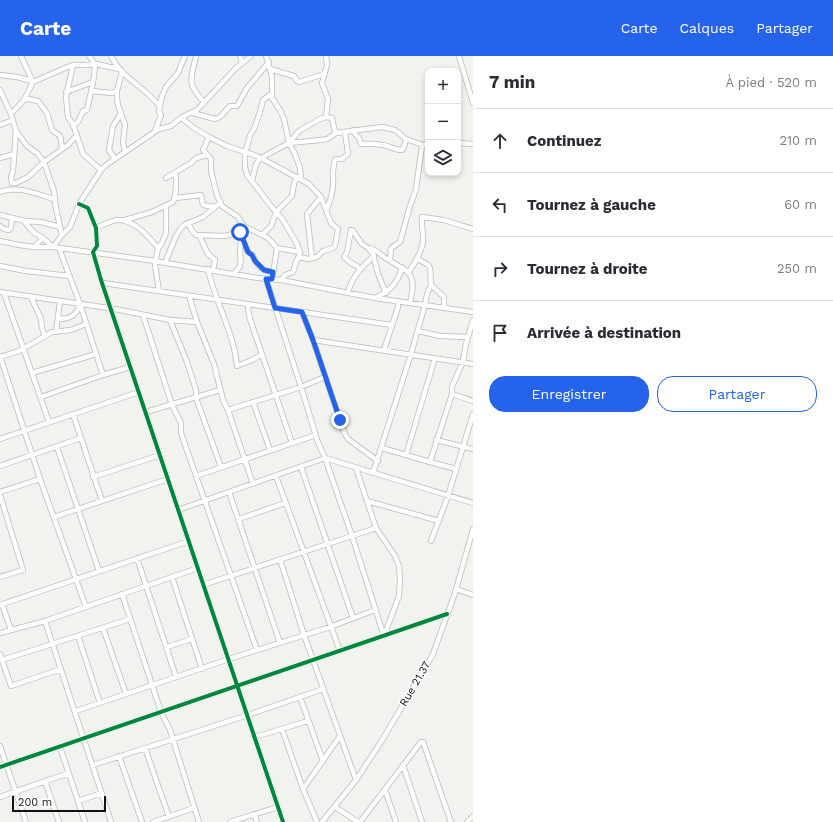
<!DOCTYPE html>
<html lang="fr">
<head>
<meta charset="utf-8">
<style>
	:root { --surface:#fff; --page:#f7f7f7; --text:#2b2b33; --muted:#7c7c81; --line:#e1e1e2; --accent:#2563eb }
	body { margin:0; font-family:"Work Sans",sans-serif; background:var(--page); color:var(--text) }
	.controls { position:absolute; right:12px; top:12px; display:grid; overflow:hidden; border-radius:8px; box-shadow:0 2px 6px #0003 }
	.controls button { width:36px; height:36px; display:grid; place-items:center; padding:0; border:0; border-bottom:1px solid var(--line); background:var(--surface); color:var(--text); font:20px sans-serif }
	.scale { position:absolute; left:12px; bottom:10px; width:94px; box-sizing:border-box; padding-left:4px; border:2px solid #121210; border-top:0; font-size:11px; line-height:14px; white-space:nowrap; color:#121210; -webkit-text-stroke:3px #fffffe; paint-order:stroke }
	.stop { position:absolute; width:12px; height:12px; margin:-9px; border:3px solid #2563eb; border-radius:50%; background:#fff }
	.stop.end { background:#2563eb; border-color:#fff; box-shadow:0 1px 4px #0008 }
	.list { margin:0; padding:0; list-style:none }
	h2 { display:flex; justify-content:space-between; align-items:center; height:52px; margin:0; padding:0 16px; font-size:17px }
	h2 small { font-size:13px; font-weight:400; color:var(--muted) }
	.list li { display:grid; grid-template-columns:26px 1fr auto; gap:12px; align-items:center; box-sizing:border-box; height:64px; padding:0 16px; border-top:1px solid var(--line) }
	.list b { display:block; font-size:15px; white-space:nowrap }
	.list em { font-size:13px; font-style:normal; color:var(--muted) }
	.actions { display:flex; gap:8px; padding:12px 16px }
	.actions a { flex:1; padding:9px 0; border:1px solid var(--accent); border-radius:16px; text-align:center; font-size:14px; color:var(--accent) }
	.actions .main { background:var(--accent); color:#fff }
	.icon { flex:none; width:22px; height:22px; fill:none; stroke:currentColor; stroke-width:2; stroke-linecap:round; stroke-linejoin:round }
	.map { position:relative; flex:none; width:473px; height:766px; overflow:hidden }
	header { display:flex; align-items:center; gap:24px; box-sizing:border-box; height:56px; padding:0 20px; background:var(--accent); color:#fff }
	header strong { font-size:19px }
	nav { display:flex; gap:22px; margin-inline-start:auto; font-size:14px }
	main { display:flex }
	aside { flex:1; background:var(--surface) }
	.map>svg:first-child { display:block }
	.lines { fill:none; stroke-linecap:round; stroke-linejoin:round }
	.minor-casing { stroke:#babab7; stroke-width:6 }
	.minor { stroke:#fdfdfc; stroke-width:4.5 }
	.cycleway-casing { stroke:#fffffe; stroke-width:6 }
	.cycleway { stroke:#00873e; stroke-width:4 }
	.route { stroke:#2563eb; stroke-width:5 }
	.labels { text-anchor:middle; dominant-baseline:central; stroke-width:3; stroke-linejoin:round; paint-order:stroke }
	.street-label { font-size:11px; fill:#121210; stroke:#fffffe }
</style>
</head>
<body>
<header>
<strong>Carte</strong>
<nav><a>Carte</a><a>Calques</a><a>Partager</a></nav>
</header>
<main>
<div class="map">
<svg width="473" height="766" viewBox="0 0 473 766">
	<rect width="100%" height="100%" fill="#f2f2ee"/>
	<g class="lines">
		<g class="minor-casing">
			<path id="minor" d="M21 0 33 26
				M111 0C122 23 146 31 160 51
				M196 0C191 23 186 27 204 46
				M240 0 242 7
				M266 0 272 21V42L280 54 284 63 289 87 295 98 300 112 301 123
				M459 0 473 47
				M73 9 66 41 68 61 73 68 83 98 101 114
				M270 13 294 20 297 25 299 26 324 18
				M122 16 117 35V42L118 49 125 69 123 86 125 96
				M0 19 17 21 32 25
				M0 34 11 58
				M92 35 111 37 117 35
				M66 36 93 26
				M271 38 263 44 260 56 254 73 251 77 245 97V111L247 119 271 150 283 164 297 188 300 198 296 206 293 216 285 219 281 224
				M24 44 33 26 65 12 73 9H86L96 8 119 13
				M193 57 215 63 220 61 230 50H237L247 32 269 6
				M182 61 184 64 194 72 209 81 227 90 257 100 309 128 321 141 331 167 338 173 335 190 333 192 323 195 317 201 308 203 299 201
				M326 61 328 43 322 27 327 9 326 0
				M0 69 13 64
				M73 70 78 66 83 55 87 54C90 38 95 24 95 8L89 0
				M353 74 355 78 359 82 361 88C368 87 376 88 383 89 390 90 394 94 402 94L404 91 406 83
				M16 75 13 115 11 121 12 127H16L28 121 44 106 68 89 76 80
				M155 75 161 59 159 55 162 40 166 31 178 17 185 0
				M209 81 203 94 211 103V114L213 123 217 139 222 150 238 161 244 170 268 182 277 192
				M289 87 321 84 327 83 336 77 382 71 395 74 406 83 423 89
				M458 87 473 88
				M0 102 14 98
				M115 103 109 94 113 70 121 58
				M166 122 191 107 196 102 207 99
				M252 125 256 108 259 104 268 98 289 87 299 75 320 63 326 61 332 62 334 72 336 77
				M0 136C17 129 37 138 54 143
				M175 142 201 139 203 149 215 151
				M79 148 88 152 96 172 97 190 93 196 101 224 283 766
				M326 155C331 144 334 132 333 120 333 114 333 110 335 104L336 103H342L348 98 345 76
				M0 159 25 165 41 166 60 171
				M125 164 152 156 173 146C176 140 177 123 175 117
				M24 165 33 176 43 182
				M188 167 192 175 196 179 225 180 240 176
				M0 170 4 173 9 174 11 172 12 162
				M244 170 240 177 248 196 253 199C255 208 263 216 273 216
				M96 172C103 169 110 165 117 164 134 163 148 180 158 192
				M62 179 56 153 54 135 44 106 38 98 27 90 16 75 11 58 24 44 29 43 38 45 47 57 52 74 60 80 61 84 62 93
				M199 179 208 198 215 204 213 214
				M262 179 272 169 273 163 279 153 292 140 294 127 297 121
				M0 185 19 189 34 191 43 182 53 191
				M34 191H53L148 204 258 222 281 224 375 242 473 256
				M53 191 62 179 70 171 79 148 101 114 106 109 159 73 171 70 182 61 197 54 236 12 251 0
				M59 192 80 248 103 319
				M368 192C375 192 378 197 384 201 408 217 418 214 410 247
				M312 202 307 158 321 141
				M417 203C435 211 429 211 431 229L444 241V252
				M390 204 391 192 400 186 410 150 416 133 422 90 428 87
				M165 207 176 180 181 172 184 169 203 161 220 147
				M0 210 26 215 69 220
				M208 213C215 246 234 276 237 310L252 304 262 298
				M360 214 357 210 351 207 344 201 347 196 351 174 353 175 362 188 368 192 373 198 378 218 386 237
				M408 217C415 207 424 193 423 181 423 174 421 167 422 161L444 164 473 173
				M234 218C236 214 239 213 240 210 242 200 238 192 242 182
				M273 218 277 192 300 196
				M266 223 303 337 317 384 325 402 352 480 384 580
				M103 227 392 269
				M159 235 155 209 158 192 162 187 166 177V151
				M0 236 115 253 170 264 197 266
				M4 237 49 366
				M348 237C351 222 362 210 374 200
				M189 240 197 266 214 308 223 344 228 354 253 428
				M31 241 41 263 42 272 45 280
				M375 242C390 235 398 227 402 211
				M249 248 248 253 250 263 292 387
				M302 256 313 284 344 376 348 383 378 405
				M143 259 172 349 181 367V377L257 594
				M59 261 61 263C71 262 77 259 80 248
				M170 264 187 306 196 334V342L221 411
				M418 275 440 280 468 281
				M56 276 60 245
				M313 284 473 308
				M384 294 398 251V245
				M0 300 40 423 86 551
				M0 301 19 295 52 276 71 274 86 268
				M32 317 96 298
				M452 338 473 345
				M41 341 103 319 130 311
				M253 346 270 394
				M228 354 301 331 325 321
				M146 356 220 334
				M73 358 102 445
				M0 383 139 336
				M436 384 473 393
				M57 391 99 515
				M382 392 430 406 456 413
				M406 399 435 302
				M430 406 452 338V331L463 305 466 288 473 264
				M0 410 81 382
				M301 411 353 562
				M356 412 376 472 395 500 399 510 400 523 399 540 384 580
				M373 417 411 298 425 249 427 238 431 229
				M196 420 316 379
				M276 420 340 595
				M93 421 160 399
				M0 436 40 423
				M229 436 280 587
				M0 439 23 514 0 521
				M367 445 439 465
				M178 454 325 402 473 447
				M54 461 168 423
				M239 463 285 447
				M431 485 448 440 473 358
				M137 502 176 621
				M280 503 304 579 356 724
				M172 521 202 613
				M203 529 376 472
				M456 533 473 539
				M122 538 161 656 170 674 199 766
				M2 548 11 574
				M0 549 189 485
				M45 565 111 766
				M103 572 126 638
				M0 577 45 565 198 512
				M78 580 100 647
				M167 591 192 583
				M0 598 11 630 61 613
				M2 604 130 563
				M300 641 323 705
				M76 655 229 603 330 571 375 554
				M282 673 303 733 317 766
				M255 681 308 665
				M0 690 26 766
				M60 691 85 766
				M145 692 169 761
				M119 700 142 766
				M93 709 248 659 323 633
				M403 709 422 766
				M0 711 447 558
				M45 725 59 766
				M303 733 340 680
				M385 734 396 766
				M0 741 69 717
				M78 745 102 737
				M335 751 358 766
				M254 758 257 766
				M153 766 194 752
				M230 766 278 751
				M322 766 356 724 381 686 433 598 455 537 473 473
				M360 766 421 686H423L451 766
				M467 766 473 760"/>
		</g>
		<use href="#minor" class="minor"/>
		<g class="cycleway-casing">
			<path id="cycleway" d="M79 148 88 152 96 172 97 190 93 196 101 224 283 766
				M0 711 447 558"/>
		</g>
		<use href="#cycleway" class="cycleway"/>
	</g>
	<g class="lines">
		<path class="route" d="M240 176 248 196 252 199 255 205 264 214 273 216 272 223H266L275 252 302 256 313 284 340 364"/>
	</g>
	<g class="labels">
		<g class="street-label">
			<text transform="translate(415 628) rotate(-60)">Rue 21.37</text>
		</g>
	</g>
</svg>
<div class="controls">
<button>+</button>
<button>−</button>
<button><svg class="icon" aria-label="layers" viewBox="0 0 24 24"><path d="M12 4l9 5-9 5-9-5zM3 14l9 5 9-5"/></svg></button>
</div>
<div class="scale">200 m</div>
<div class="stop" style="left:240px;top:176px"></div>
<div class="stop end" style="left:340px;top:364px"></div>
</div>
<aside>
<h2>7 min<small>À pied · 520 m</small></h2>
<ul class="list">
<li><svg class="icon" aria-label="ahead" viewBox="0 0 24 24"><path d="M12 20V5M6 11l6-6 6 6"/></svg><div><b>Continuez</b></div><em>210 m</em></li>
<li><svg class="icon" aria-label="left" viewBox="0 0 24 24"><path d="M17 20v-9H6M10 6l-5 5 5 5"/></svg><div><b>Tournez à gauche</b></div><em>60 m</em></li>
<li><svg class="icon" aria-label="right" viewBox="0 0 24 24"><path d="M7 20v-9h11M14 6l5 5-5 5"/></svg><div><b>Tournez à droite</b></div><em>250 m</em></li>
<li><svg class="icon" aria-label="arrive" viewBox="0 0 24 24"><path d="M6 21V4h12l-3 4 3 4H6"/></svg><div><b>Arrivée à destination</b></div></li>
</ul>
<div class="actions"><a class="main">Enregistrer</a><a>Partager</a></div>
</aside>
</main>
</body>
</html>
